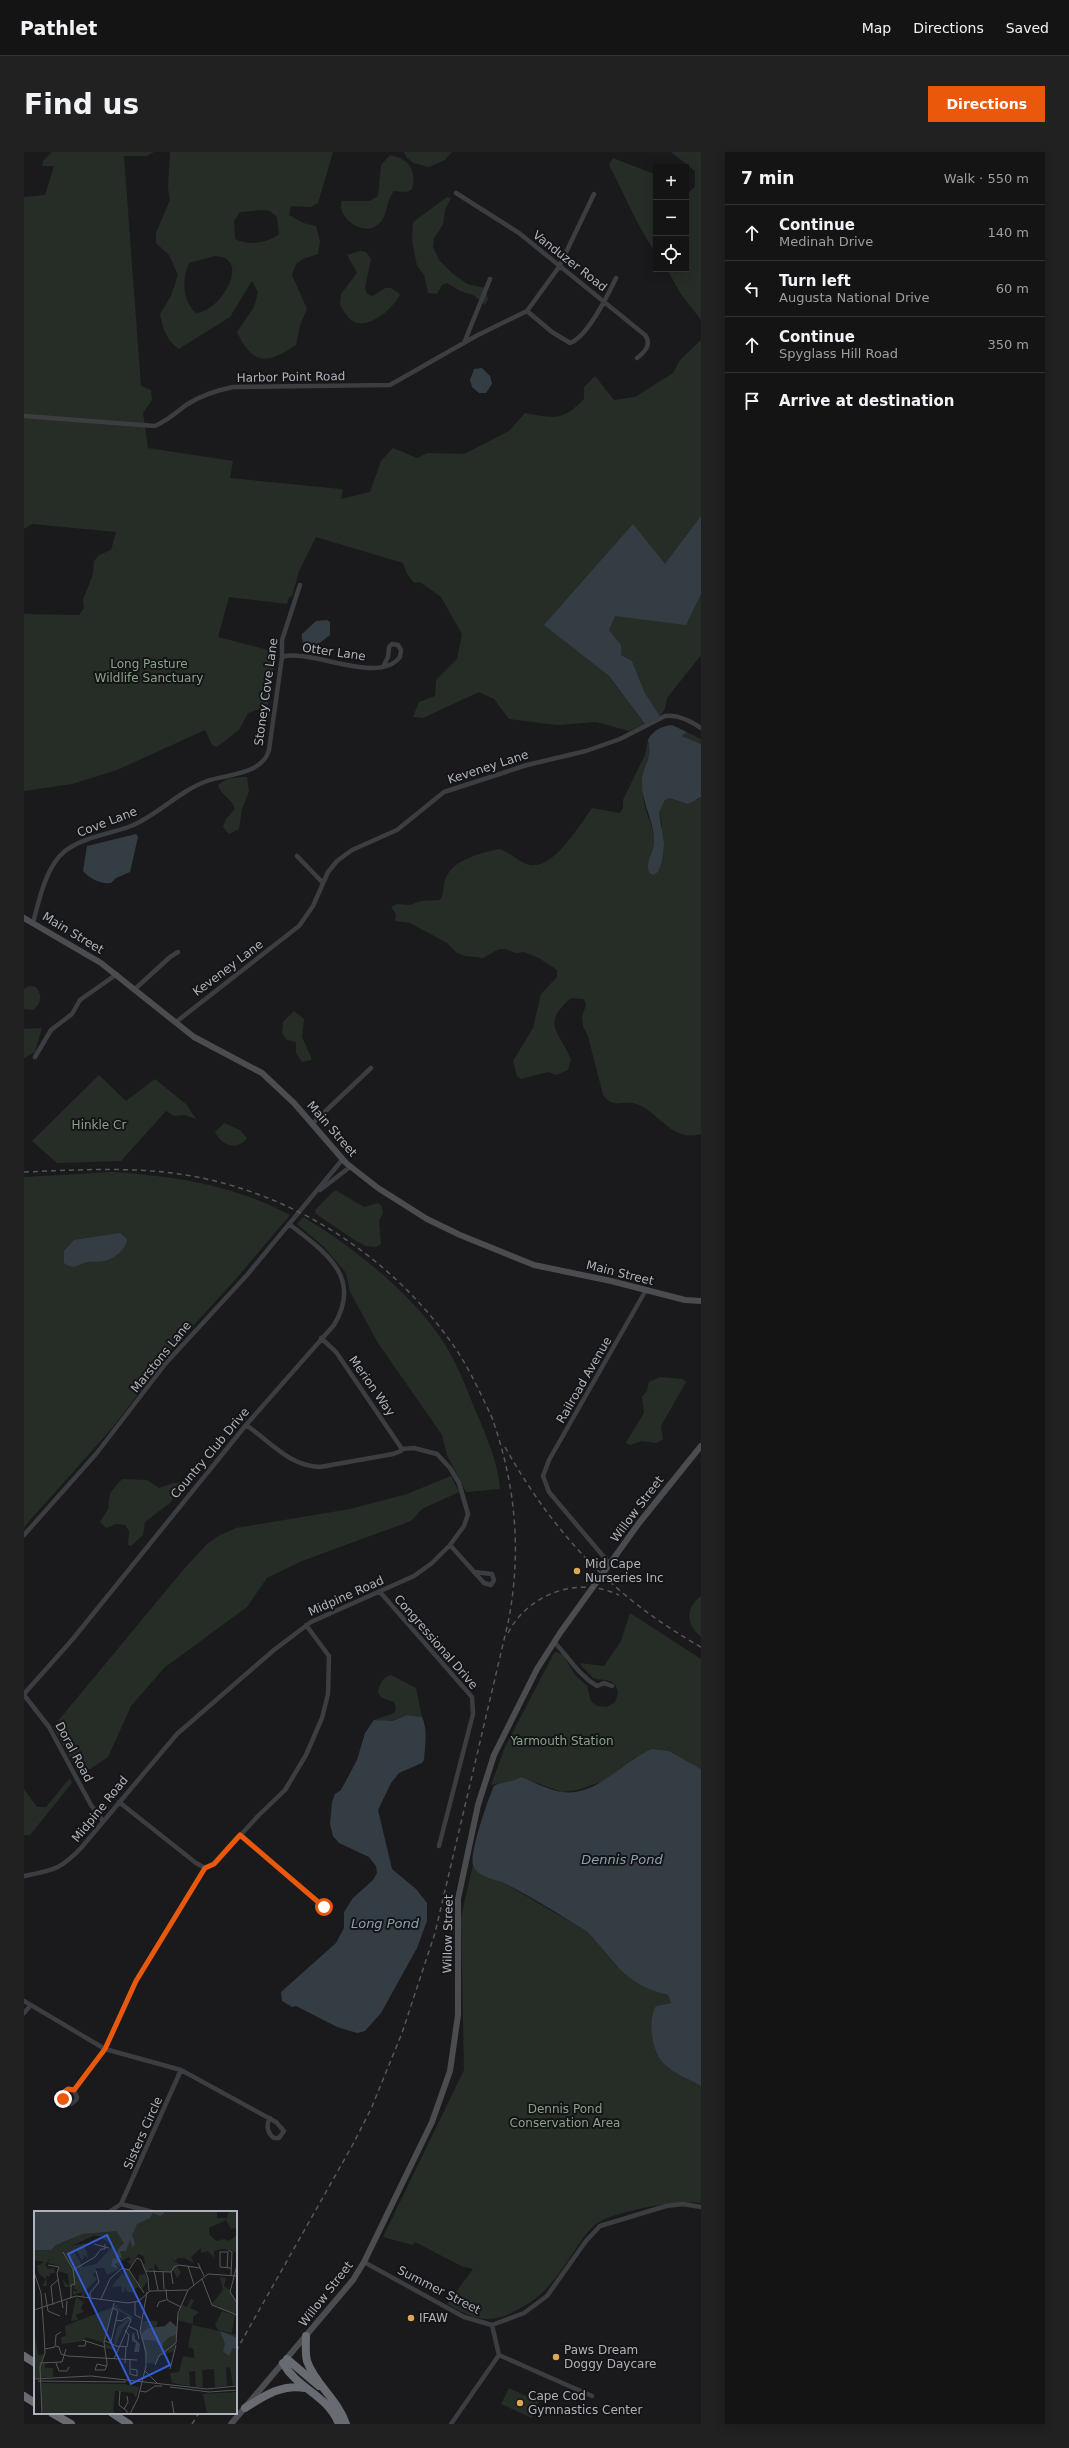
<!DOCTYPE html>
<html lang="en">
<head>
<meta charset="utf-8">
<style>
	:root { --surface:#141415; --page:#212122; --text:#f1f3f6; --muted:#9d9ea0; --line:#333334; --accent:#ea580c }
	body { margin:0; font-family:"DejaVu Sans",sans-serif; background:var(--page); color:var(--text) }
	.controls { position:absolute; right:12px; top:12px; display:grid; overflow:hidden; border-radius:0px; box-shadow:0 2px 10px #0003 }
	.controls button { width:36px; height:36px; display:grid; place-items:center; padding:0; border:0; border-bottom:1px solid var(--line); background:var(--surface); color:var(--text); font:20px sans-serif }
	.stop { position:absolute; width:12px; height:12px; margin:-9px; border:3px solid #ea580c; border-radius:50%; background:#fff }
	.stop.end { background:#ea580c; border-color:#fff; box-shadow:0 1px 4px #0008 }
	.list { margin:0; padding:0; list-style:none }
	h2 { display:flex; justify-content:space-between; align-items:center; height:52px; margin:0; padding:0 16px; font-size:17px }
	h2 small { font-size:13px; font-weight:400; color:var(--muted) }
	.list li { display:grid; grid-template-columns:26px 1fr auto; gap:12px; align-items:center; box-sizing:border-box; height:56px; padding:0 16px; border-top:1px solid var(--line) }
	.list b { display:block; font-size:15px; white-space:nowrap }
	.list p { margin:0; font-size:13px; white-space:nowrap; color:var(--muted) }
	.list em { font-size:13px; font-style:normal; color:var(--muted) }
	.icon { flex:none; width:22px; height:22px; fill:none; stroke:currentColor; stroke-width:2; stroke-linecap:round; stroke-linejoin:round }
	.map { position:relative; flex:none; width:677px; height:2272px; overflow:hidden; border-radius:0px }
	header { display:flex; align-items:center; gap:24px; box-sizing:border-box; height:56px; padding:0 20px; background:var(--surface); border-bottom:1px solid var(--line) }
	header strong { font-size:19px }
	nav { display:flex; gap:22px; margin-inline-start:auto; font-size:14px }
	.intro { display:flex; align-items:center; justify-content:space-between; box-sizing:border-box; height:96px; padding:0 24px }
	h1 { margin:0; font-size:28px }
	.button { padding:10px 18px; border-radius:0px; background:var(--accent); color:#fff; font-size:14px; font-weight:700 }
	main { display:flex; gap:24px; padding:0 24px }
	aside { flex:1; background:var(--surface); border-radius:0px; box-shadow:0 2px 10px #0003 }
	.map>svg:first-child { display:block }
	.green { fill:#262d27; fill-rule:evenodd }
	.water { fill:#353d44 }
	.lines { fill:none; stroke-linecap:round; stroke-linejoin:round }
	.minor { stroke:#3c3d40; stroke-width:4.5 }
	.secondary { stroke:#4a4c50; stroke-width:6 }
	.motorway { stroke:#686b71; stroke-width:8 }
	.rail { stroke:#55575b; stroke-width:1.5; stroke-dasharray:5 4; stroke-linecap:butt }
	.route { stroke:#ea580c; stroke-width:5 }
	.poi-dot { fill:#dda851; stroke:#151517; stroke-width:1.5 }
	.labels { text-anchor:middle; dominant-baseline:central; stroke-width:4; stroke-linejoin:round; paint-order:stroke }
	.street-label { font-size:12px; fill:#aeb2ba; stroke:#151517 }
	.park-label { font-size:12px; fill:#88a288; stroke:#151517 }
	.poi-label { font-size:12px; fill:#aeb2ba; stroke:#151517; text-anchor:start }
	.water-label { font-size:13px; font-style:italic; fill:#8aa0b0; stroke:#151517 }
	.inset-road { fill:none; stroke:#55575b; stroke-width:1 }
	.view { fill:#335dd4; fill-opacity:0.15; stroke:#335dd4; stroke-width:2 }
	.inset-edge { fill:none; stroke:#aeb2ba; stroke-width:2 }
</style>
</head>
<body>
<header>
<strong>Pathlet</strong>
<nav><a>Map</a><a>Directions</a><a>Saved</a></nav>
</header>
<div class="intro"><h1>Find us</h1><a class="button">Directions</a></div>
<main>
<div class="map">
<svg width="677" height="2272" viewBox="0 0 677 2272">
	<rect width="100%" height="100%" fill="#1a1a1c"/>
	<path class="green" d="M28 0H130L123 4H100L117 234 127 238 128 248 119 261 124 296 209 309 206 326 317 337 319 339 317 347 346 340 357 309 369 296 393 306 403 301 440 302 485 279 501 261C530 266 538 270 560 247V235L571 224 590 248 611 245 649 221 656 208 677 188V421L619 433 571 482 585 525 621 572 605 579 572 570 533 573 485 567 470 547 455 540 399 566 389 565 395 550 411 544 412 528 433 507 438 482 417 445 396 430 390 431 383 422 379 411 292 385 275 419 268 444 265 445 263 452 205 445 194 485 252 500 244 554 224 561 215 578 193 595 188 593 181 578 93 618 48 632 0 639V462L55 463 60 456 59 448 69 422 70 409 75 403 87 398 92 380 8 372 0 377V45L21 43 30 14H18L19 9Z
		M146 0H309L294 51 287 55 267 54 265 63 279 71 292 74 296 90 294 102 279 107 272 112 268 123 283 157 276 173 272 193C244 212 229 214 213 180L230 155 234 140 228 129 206 165 158 195 155 197C143 190 138 174 136 162L147 144 154 123 145 103 132 91V81L146 48 144 36ZM238 58 246 59 253 65 255 82C244 91 225 94 211 87L210 69 216 60ZM191 104C228 105 198 159 172 161 158 149 158 126 165 111Z
		M380 0H428L421 8 405 15 390 11 383 6Z
		M647 0H677V168L656 141 643 117H662V43L671 35V19Z
		M366 3C385 7 393 18 388 37L383 40 370 39C361 49 365 66 352 74 337 84 312 64 318 49H346L354 44 357 13Z
		M589 6 630 22 632 26V101C613 74 601 43 585 13Z
		M423 45 427 46 421 58 419 73 410 86 409 95 415 108 428 121 443 132 461 136 464 147 461 153 449 143 436 139 423 131 418 133 413 142 404 141 400 123 393 114 388 88 389 70Z
		M336 99 342 100 347 107 341 136 343 142 349 144 361 136H367L376 142C370 156 344 180 327 168 323 165 319 158 316 153L317 142 333 121 323 103Z
		M677 433V503L643 546 641 557 636 564 621 541 608 509 597 503 593 488 583 476 575 440Z
		M663 580 677 587V592L658 584Z
		M624 588C629 606 619 622 619 641 619 658 630 673 630 689 630 702 621 706 625 721L638 673 635 661 641 648 645 646 673 648 677 645V982C649 990 637 963 615 953 600 946 591 959 579 943L564 884 559 874 558 864 562 853 560 847 547 846C516 873 536 879 547 908L544 918 532 923 524 920 497 927 493 924 489 909 509 876 517 842 533 825V818L515 806 500 800 492 801 481 797H475L459 806 441 804 433 801 423 791 386 771 371 769 372 762 367 755 373 752 386 753 397 749 416 748C420 741 419 735 421 728 428 707 457 701 476 697 485 701 492 707 500 711 526 725 556 672 568 656L596 661 599 656V648L621 603Z
		M219 625H223L225 639 218 657 215 677 205 682 199 675 202 667 211 657C208 646 197 644 194 633L203 627Z
		M5 834 12 835C19 844 17 851 9 858L0 857V837Z
		M270 859 280 867 278 885 287 905V908L278 910 272 901V890L263 888 258 881 259 870Z
		M18 876 11 900 0 906V877Z
		M75 923 102 949 131 927 163 953 172 967 160 963 150 964 142 959 97 1009 33 1011 8 989Z
		M200 971 216 978 223 986C213 999 198 994 191 980Z
		M88 1020C151 1024 209 1033 266 1063L211 1128 148 1197 89 1275 0 1375V1025Z
		M311 1038 340 1055 354 1051 358 1055 359 1061 355 1069 357 1092 352 1095 342 1094 332 1089 292 1062 291 1058Z
		M279 1065C327 1093 390 1143 420 1191 434 1213 443 1238 453 1262 463 1286 474 1310 476 1337L442 1340 423 1303 418 1283 354 1191 326 1140 322 1121 300 1095 273 1072Z
		M636 1225 658 1227 662 1230 637 1274 639 1287 633 1291 618 1289 606 1293 602 1291 604 1287 620 1261 618 1245 623 1239 625 1230Z
		M427 1324 435 1340 398 1357 387 1369 278 1409 243 1426 223 1455 140 1516 107 1554 84 1605 56 1624 29 1575 160 1417 182 1393 194 1384 212 1376 326 1357 383 1342Z
		M98 1327 123 1328 135 1336 149 1331H157L158 1335 151 1342 147 1350 121 1370 119 1383 107 1394 104 1393 105 1379 101 1373 92 1372 82 1376 76 1370 84 1357 86 1341Z
		M677 1444V1485C662 1472 661 1456 677 1444Z
		M606 1461 677 1507V1617L645 1599 628 1597 610 1606 580 1629 553 1638 538 1640 507 1629 492 1628 467 1633 481 1595 530 1501 533 1500 539 1503 551 1523 563 1534 567 1549 573 1554 583 1555 591 1550 594 1541C591 1524 581 1530 569 1526L555 1511 580 1514 597 1489Z
		M367 1523 392 1536 398 1565 383 1563 364 1570 350 1568 370 1561 372 1557 370 1550 358 1546 354 1541C354 1534 360 1524 367 1523Z
		M46 1626 48 1631 6 1683H0V1637L13 1655H22Z
		M449 1713 456 1721 480 1731 562 1779C575 1789 581 1803 593 1814 606 1827 627 1839 644 1843L647 1851 633 1854C623 1867 628 1902 640 1912 650 1922 665 1927 677 1934V2051C655 2047 590 2059 572 2072 563 2079 557 2089 551 2098 533 2125 522 2143 493 2158 464 2174 450 2167 423 2152L449 2117 437 2114 391 2090 389 2093 359 2085 440 1918 437 1765Z
		M485 2236 515 2250 508 2266 477 2252Z"/>
	<path class="water" d="M458 216 466 224 468 232 462 241H455L448 235 446 228 450 217Z
		M677 364V442L662 473 591 464 585 478 597 493V503L608 509 621 541 636 564 621 572 584 523 520 473 609 372 641 412Z
		M303 468 306 470V483L293 493 289 502C283 500 276 488 278 482L292 469Z
		M648 573 663 580 658 584 677 592V645L664 652 646 646 641 648 635 661 640 692 638 709 634 720 629 723 625 721C621 706 630 702 630 689 630 668 617 650 618 629 619 612 629 608 624 588 628 579 638 574 648 573Z
		M112 682 114 685 106 720 92 726 87 731C76 732 66 727 59 719L63 694Z
		M96 1081 103 1087C103 1097 89 1108 79 1109 74 1110 68 1109 63 1110 53 1113 50 1118 40 1111V1099L50 1088Z
		M383 1563 398 1565C404 1578 401 1593 400 1608L398 1611 375 1621 367 1631 354 1658 368 1717 392 1737 403 1751V1769L393 1796 357 1861 341 1879 333 1881 313 1875 272 1854 268 1855 258 1849 257 1840 312 1791 320 1776V1760L329 1746 349 1728 353 1721 352 1714 345 1705 315 1691 309 1684 306 1672 308 1650 311 1642 317 1638 333 1608 341 1581 350 1568 368 1569Z
		M628 1597 645 1599 677 1617V1934C665 1927 650 1922 640 1912 628 1901 623 1868 632 1854L647 1851 644 1843C614 1835 601 1825 581 1800 574 1792 570 1786 562 1779 536 1763 508 1745 480 1731 471 1727 453 1725 449 1713 445 1702 464 1647 470 1634 478 1629 488 1631 497 1625 510 1630 524 1638 538 1640 573 1645 598 1609 628 1597Z"/>
	<g class="lines">
		<path class="minor" d="M432 41 495 81 621 183C628 192 621 200 613 206
			M503 159 535 115 570 42
			M440 191 466 127
			M0 264 131 274C143 269 152 261 162 253 176 244 194 238 209 235L366 233 452 184 503 159 528 180 546 191C563 185 584 143 592 126
			M258 505C287 496 354 534 376 505L377 498 374 493 368 492 365 495 364 505 359 515
			M273 704 299 731
			M9 771C15 748 22 714 41 699 59 685 86 682 107 674 134 663 155 639 183 629 203 622 238 623 245 598L258 505V488L276 433
			M111 837 146 805 154 800
			M152 870 275 774 289 754 304 720 313 709 328 698 373 678 420 640 503 613 562 599 596 587 641 564C654 562 667 569 677 576
			M11 905 27 878 48 862 56 848 93 822
			M288 972 347 916
			M296 1038 326 1015
			M297 1186 312 1200 378 1297
			M0 1383 72 1302 142 1211 223 1123 318 1008
			M426 1393 460 1431 467 1433 470 1428 468 1422 450 1420
			M585 1411 525 1340 519 1324 525 1308 622 1138
			M356 1440 448 1545 449 1562 415 1694
			M530 1490C545 1505 554 1523 573 1534L580 1531 588 1534
			M0 1542 48 1488 222 1273 310 1173C339 1125 301 1100 265 1072
			M0 1543 25 1575 67 1653 79 1669
			M95 1650 172 1711 181 1716 190 1712 235 1663 261 1638 282 1603 298 1566 304 1542 305 1504 282 1473
			M217 1683 300 1755
			M0 1724C29 1718 36 1718 57 1696L153 1582 250 1498 287 1470 390 1424 408 1411 426 1393 440 1374 444 1362 435 1331 426 1316 413 1302 390 1296 378 1297 377 1299 369 1302 296 1315C265 1314 247 1290 222 1273
			M0 1849 81 1897 157 1918 252 1970 260 1979 255 1986H250C243 1981 242 1973 246 1966
			M0 1861 7 1853
			M50 1939 44 1937 39 1941V1947L47 1952 52 1948 53 1945 50 1939 81 1897 112 1829 181 1716
			M97 2052 129 2060
			M85 2060 97 2052 157 1918
			M340 2110 440 2165 468 2173 500 2161 523 2144 562 2089 576 2074 642 2054 659 2052 677 2055
			M468 2173 475 2203 568 2244
			M427 2272 475 2203"/>
		<path class="secondary" d="M0 766 77 811 170 885 238 921 270 951 322 1011 354 1036 403 1067 436 1083 510 1113 587 1129 661 1148 677 1149
			M207 2272 329 2128 340 2110 408 1970 426 1919 434 1863V1747L454 1653 470 1603 513 1517 536 1481 615 1371 677 1294"/>
		<path class="motorway" d="M282 2184C282 2192 281 2201 283 2209 291 2232 314 2248 322 2272
			M0 2204 11 2211
			M263 2207 295 2234
			M259 2211C274 2238 303 2242 315 2272
			M0 2244 11 2251
			M221 2256C240 2244 257 2232 281 2236
			M28 2261 47 2272
			M88 2261 105 2272"/>
		<path class="rail" d="M0 1020C49 1018 99 1015 148 1021 258 1035 359 1097 424 1186 443 1211 456 1240 469 1268
			M481 1295C530 1382 590 1446 677 1495
			M484 1481C505 1441 554 1424 595 1443
			M212 2199 328 1994 347 1957 378 1881 411 1781 484 1471C498 1400 492 1332 467 1263
			M168 2272 175 2261"/>
	</g>
	<g class="lines">
		<path class="route" d="M39 1947 41 1939 44 1937 50 1938 81 1897 112 1829 181 1716 190 1712 216 1683 300 1755"/>
	</g>
	<g class="poi-dot">
		<circle cx="553" cy="1419" r="4"/>
		<circle cx="387" cy="2166" r="4"/>
		<circle cx="532" cy="2205" r="4"/>
		<circle cx="496" cy="2251" r="4"/>
	</g>
	<g class="labels">
		<g class="street-label">
			<text transform="translate(546 109) rotate(38)">Vanduzer Road</text>
			<text transform="translate(267 225) rotate(-1)">Harbor Point Road</text>
			<text transform="translate(310 500) rotate(8)">Otter Lane</text>
			<text transform="translate(242 540) rotate(-82)">Stoney Cove Lane</text>
			<text transform="translate(464 615) rotate(-18)">Keveney Lane</text>
			<text transform="translate(83 670) rotate(-21)">Cove Lane</text>
			<text transform="translate(49 781) rotate(31)">Main Street</text>
			<text transform="translate(204 816) rotate(-37)">Keveney Lane</text>
			<text transform="translate(308 977) rotate(49)">Main Street</text>
			<text transform="translate(596 1121) rotate(14)">Main Street</text>
			<text transform="translate(137 1205) rotate(-51)">Marstons Lane</text>
			<text transform="translate(560 1228) rotate(-60)">Railroad Avenue</text>
			<text transform="translate(348 1234) rotate(55)">Merion Way</text>
			<text transform="translate(186 1301) rotate(-50)">Country Club Drive</text>
			<text transform="translate(613 1357) rotate(-53)">Willow Street</text>
			<text transform="translate(322 1444) rotate(-24)">Midpine Road</text>
			<text transform="translate(412 1490) rotate(49)">Congressional Drive</text>
			<text transform="translate(50 1600) rotate(62)">Doral Road</text>
			<text transform="translate(76 1657) rotate(-51)">Midpine Road</text>
			<text transform="translate(424 1782) rotate(-89)">Willow Street</text>
			<text transform="translate(119 1981) rotate(-66)">Sisters Circle</text>
			<text transform="translate(415 2138) rotate(27)">Summer Street</text>
			<text transform="translate(302 2142) rotate(-52)">Willow Street</text>
		</g>
		<g class="park-label">
			<text x="125" y="512">Long Pasture<tspan x="125" dy="14">Wildlife Sanctuary</tspan></text>
			<text x="75" y="973">Hinkle Cr</text>
			<text x="538" y="1589">Yarmouth Station</text>
			<text x="541" y="1957">Dennis Pond<tspan x="541" dy="14">Conservation Area</tspan></text>
		</g>
		<g class="poi-label">
			<text x="561" y="1412">Mid Cape<tspan x="561" dy="14">Nurseries Inc</tspan></text>
			<text x="395" y="2166">IFAW</text>
			<text x="540" y="2198">Paws Dream<tspan x="540" dy="14">Doggy Daycare</tspan></text>
			<text x="504" y="2244">Cape Cod<tspan x="504" dy="14">Gymnastics Center</tspan></text>
		</g>
		<g class="water-label">
			<text x="598" y="1707">Dennis Pond</text>
			<text x="361" y="1771">Long Pond</text>
		</g>
	</g>
	<g transform="translate(10 2059)">
		<rect width="203" height="203" fill="#1a1a1c"/>
		<path d="M79 0H183V7H192V9L175 17V23L182 30 191 28 195 30 203 24V40L200 41 203 44 197 39 188 38 180 40V47L174 40 167 42V37L157 46 160 52 150 47H143L142 50 136 48 145 53 142 55 147 61 143 67 139 59 137 61 125 59 121 52 120 60 117 57 112 61 108 54 111 53 110 45 104 43 97 55 93 50 97 49 95 46 87 50 86 57 79 50 78 53 85 58 73 64 70 57H62V61L58 63 63 68 52 79 50 86 47 85 49 81 39 84V80H44L40 78 39 73 37 76H31L28 68 35 75 34 63 24 60 26 55 14 52 16 47 11 54 14 58 20 57 21 62H17L15 66 12 64 13 75H8L12 68 5 63 3 55 10 51 0 49V39H17L22 34 49 23 81 19 90 29 93 30V34L84 39 85 47V39L91 36 95 30 87 24 86 17 96 16 99 13V9L97 14 93 16 77 11 75 7ZM59 25H73L68 27 78 34 77 37 62 53 49 56 40 40 42 39 48 50 51 44 54 48 53 40 51 39 52 32 37 35ZM195 0H203V17L197 18 192 9ZM88 57 93 58 95 59 104 75 105 64 111 63 114 69 108 78 103 76 99 81H94L90 76 91 80 88 82 87 75 77 76 87 64 86 59 90 66 89 62 92 60ZM186 66 192 67 190 75 196 79 203 93 201 103 185 98V94L183 96 178 93 189 79ZM42 86 49 91 52 87 47 97 50 101 42 104 44 109 37 110ZM157 88 160 89 156 97 165 101 159 106V113L143 109 148 94 153 96ZM84 93 83 96 99 106 88 118 82 134 80 132 83 117 95 106 79 96ZM79 96 70 132 81 137 82 135 81 139 71 137 70 132 52 126 49 130 28 133 27 126 32 125 31 115ZM188 100 201 104 198 122 184 119 181 114ZM109 110H123V115L115 117 106 123 107 114 111 115 108 114ZM158 114 203 124V173L199 175 196 156 192 157 193 175 181 176 180 158 168 159 169 176H162L161 160 155 161 156 175 138 172 136 162 145 161 149 145 160 147V138L154 136ZM0 118 4 144 10 143 6 153 11 152V157H19V166L0 167ZM143 119 140 140 125 145 122 153 113 152 108 129 122 130 124 134 129 135V131L142 123ZM7 172 90 173 105 176 102 187 99 182 81 180 79 199 82 203H14L9 201 8 197ZM203 181V203H173L169 183Z" fill="#262d27" fill-rule="evenodd"/>
		<path d="M0 0H129L130 3 126 5 119 2 116 7 103 13 98 24 101 32 99 37 96 29 92 40H86L88 47H85V51L81 53 85 58 77 55 79 47 82 48 84 38 90 32 82 20 49 23 22 34 17 39H0ZM136 110 143 116 142 124 136 126 129 132V135L124 134 122 130 108 129V122L114 117 131 115ZM186 120 203 127V138L199 137 195 145 189 140 191 133ZM100 121 101 128 106 133 105 141H100L102 132 98 130V124Z" fill="#353d44"/>
		<path class="inset-road" d="M60 33 75 37M194 39 198 41 197 64M29 41 39 58 41 73 37 74V87M194 41H186V56L197 57M164 52 170 65M14 54 25 56 23 62 29 97M203 54 196 81 203 92M154 55 160 74M193 57 194 41M39 59 61 46 67 38H71V33M95 59 103 47 107 49 114 67 115 80M120 59 124 79M112 60 137 61 140 56 145 54 166 57M129 60 130 78M0 61 7 82 10 122 11 142 6 156 8 203M137 61 139 73M168 68 178 94 203 104M132 78 133 89 147 96M11 82 14 100 26 105M56 87V82L65 71 62 60M67 88 76 68 88 57 95 59 110 82M101 91V104L107 107M19 94 17 75 25 68M123 96 125 91 132 89M0 99 42 85 94 92 105 90 116 80 154 79 174 63 203 65M32 104 33 90M94 115 103 119 105 128M49 129 70 136M71 130 85 136M77 131 84 100 79 97M22 135 25 136 27 143 34 145 103 149M44 135H51L52 130M85 135 93 136 95 124 91 119M11 138 21 136 22 124 27 121M80 148 97 109 94 106 87 110 82 109M96 148V163L103 165V159L97 158M6 152 28 151 32 138M22 152 25 160H33L35 156M91 152 92 136M121 154 125 145 142 132 144 102 154 79M72 155 63 153 61 159H71L73 154V152L70 132 80 92M136 158 142 134M111 160 123 172M0 168 57 165 173 178 203 175M4 170 92 171M136 176 175 181 203 179M86 180 85 194 93 200V203M106 180 112 181 121 175H128M138 190 140 203M90 198 94 191 93 185M96 203 104 187 112 155V141L106 120 113 81"/>
		<path class="view" d="M73 24 136 154 97 173 34 43Z"/>
		<rect width="203" height="203" class="inset-edge"/>
	</g>
</svg>
<div class="controls">
<button>+</button>
<button>−</button>
<button><svg class="icon" aria-label="locate" viewBox="0 0 24 24"><circle cx="12" cy="12" r="6"/><path d="M12 2v4M12 18v4M2 12h4M18 12h4"/></svg></button>
</div>
<div class="stop" style="left:300px;top:1755px"></div>
<div class="stop end" style="left:39px;top:1947px"></div>
</div>
<aside>
<h2>7 min<small>Walk · 550 m</small></h2>
<ul class="list">
<li><svg class="icon" aria-label="ahead" viewBox="0 0 24 24"><path d="M12 20V5M6 11l6-6 6 6"/></svg><div><b>Continue</b><p>Medinah Drive</p></div><em>140 m</em></li>
<li><svg class="icon" aria-label="left" viewBox="0 0 24 24"><path d="M17 20v-9H6M10 6l-5 5 5 5"/></svg><div><b>Turn left</b><p>Augusta National Drive</p></div><em>60 m</em></li>
<li><svg class="icon" aria-label="ahead" viewBox="0 0 24 24"><path d="M12 20V5M6 11l6-6 6 6"/></svg><div><b>Continue</b><p>Spyglass Hill Road</p></div><em>350 m</em></li>
<li><svg class="icon" aria-label="arrive" viewBox="0 0 24 24"><path d="M6 21V4h12l-3 4 3 4H6"/></svg><div><b>Arrive at destination</b></div></li>
</ul>
</aside>
</main>
</body>
</html>
